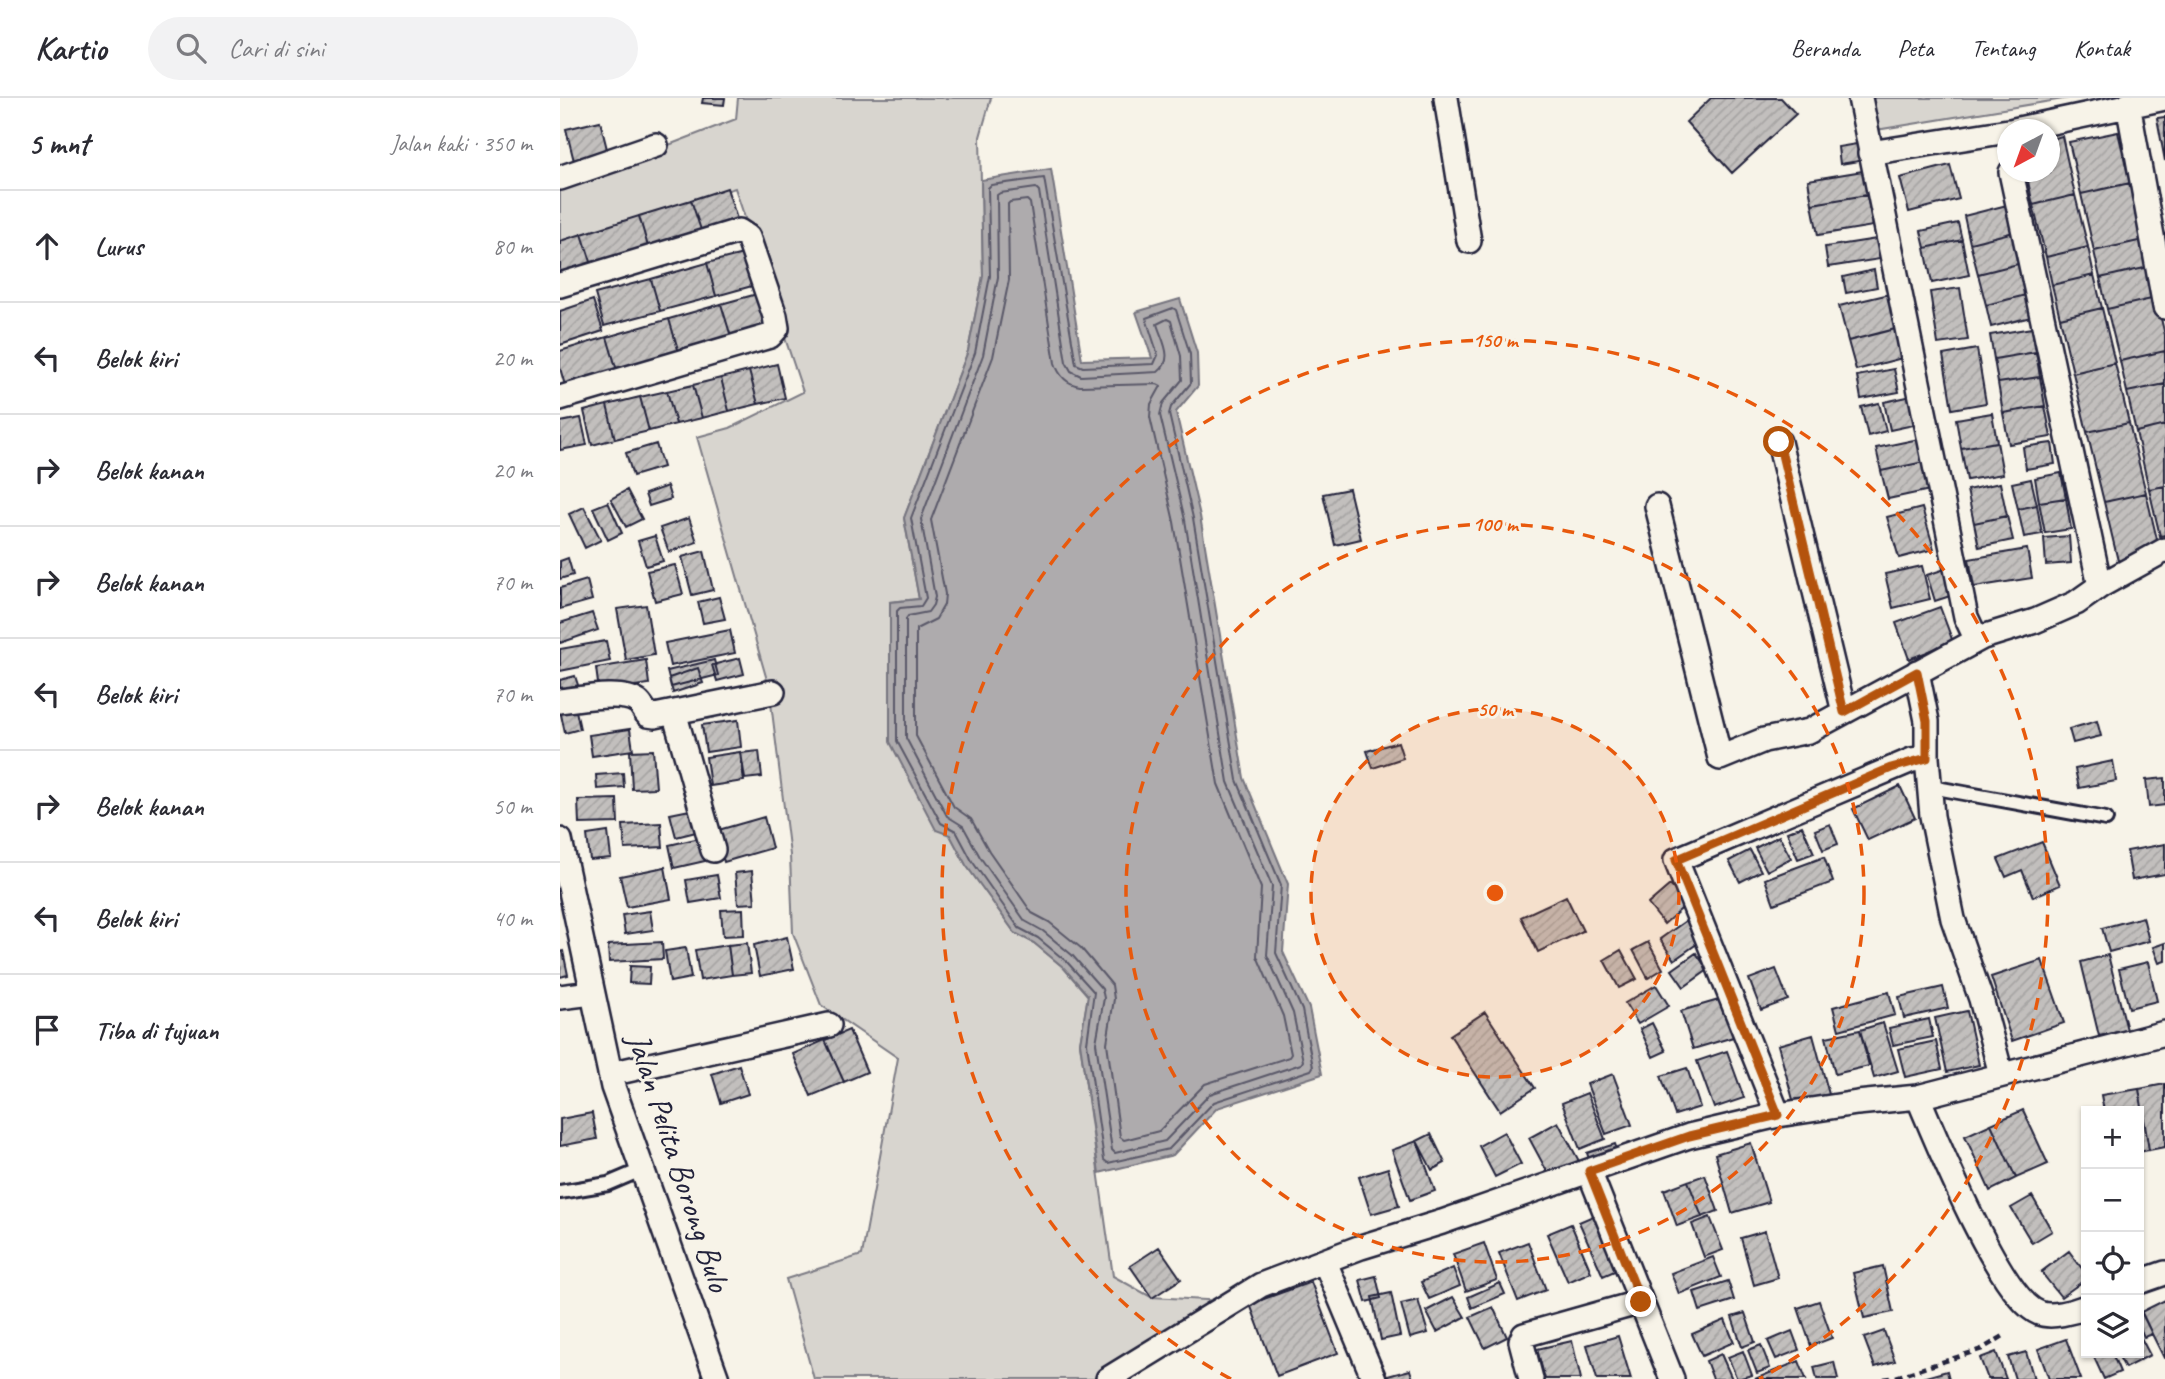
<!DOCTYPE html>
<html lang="id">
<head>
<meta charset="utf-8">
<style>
	:root { --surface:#fff; --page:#f2f2f3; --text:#2b2b33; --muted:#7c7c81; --line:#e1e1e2 }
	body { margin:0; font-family:Caveat,sans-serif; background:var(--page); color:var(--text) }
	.controls { position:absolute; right:21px; bottom:21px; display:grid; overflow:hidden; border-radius:0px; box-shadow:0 2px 5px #0004 }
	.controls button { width:63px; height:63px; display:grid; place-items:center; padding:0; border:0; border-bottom:2px solid var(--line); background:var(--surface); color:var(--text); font:35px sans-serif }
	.compass { position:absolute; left:1437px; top:21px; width:63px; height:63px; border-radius:50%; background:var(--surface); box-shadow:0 2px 5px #0004; rotate:221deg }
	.stop { position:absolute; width:21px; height:21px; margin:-16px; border:5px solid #b45309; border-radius:50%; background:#fff }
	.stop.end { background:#b45309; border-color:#fff; box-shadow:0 2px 7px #0008 }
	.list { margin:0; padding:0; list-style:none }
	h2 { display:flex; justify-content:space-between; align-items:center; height:91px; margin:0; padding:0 28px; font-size:30px }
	h2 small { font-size:23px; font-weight:400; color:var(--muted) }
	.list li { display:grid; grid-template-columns:46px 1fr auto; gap:21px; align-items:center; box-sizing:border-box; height:112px; padding:0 28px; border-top:2px solid var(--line) }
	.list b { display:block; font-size:26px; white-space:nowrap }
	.list em { font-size:23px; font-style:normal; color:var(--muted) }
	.icon { flex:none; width:38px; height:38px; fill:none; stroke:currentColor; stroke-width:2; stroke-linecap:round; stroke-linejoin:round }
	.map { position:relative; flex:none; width:1605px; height:1281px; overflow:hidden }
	header { display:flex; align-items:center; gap:42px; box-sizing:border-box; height:98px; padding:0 35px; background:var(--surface); border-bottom:2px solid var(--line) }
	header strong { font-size:33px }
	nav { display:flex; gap:38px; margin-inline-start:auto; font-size:24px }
	.search { width:490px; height:63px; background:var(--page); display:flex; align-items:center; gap:18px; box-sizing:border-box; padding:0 24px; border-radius:38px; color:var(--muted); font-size:26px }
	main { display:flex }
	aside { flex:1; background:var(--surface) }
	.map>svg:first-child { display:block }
	.green { fill:#d8d5cf; stroke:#7d7c85; stroke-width:2 }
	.water { fill:#aeabad; stroke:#76747f; stroke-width:2 }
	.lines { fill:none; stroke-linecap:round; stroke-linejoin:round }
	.shore { stroke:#5a5969; stroke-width:2 }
	.building { fill:url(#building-hatch); stroke:#22223b; stroke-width:2 }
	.lane-casing { stroke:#22223b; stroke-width:18 }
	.street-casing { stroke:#22223b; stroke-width:28 }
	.path { stroke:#22223b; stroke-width:4.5; stroke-dasharray:7 5; stroke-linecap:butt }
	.lane { stroke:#f7f3e8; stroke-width:12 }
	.street { stroke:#f7f3e8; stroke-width:23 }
	.route { stroke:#b45309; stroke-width:9 }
	.ring { fill:none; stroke:#e8590c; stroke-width:3.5; stroke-dasharray:12 9 }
	.labels { text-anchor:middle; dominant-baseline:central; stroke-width:6; stroke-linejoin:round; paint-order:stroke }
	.street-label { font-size:33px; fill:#22223b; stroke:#f7f3e8 }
	.centre { fill:#e8590c; stroke:#f7f3e8; stroke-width:3.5 }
	.ring-label { font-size:21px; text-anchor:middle; font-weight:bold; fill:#e8590c; stroke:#f7f3e8; stroke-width:6; stroke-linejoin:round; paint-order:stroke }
</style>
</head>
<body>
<header>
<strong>Kartio</strong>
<div class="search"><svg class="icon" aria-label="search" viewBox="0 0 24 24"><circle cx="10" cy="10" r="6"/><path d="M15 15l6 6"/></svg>Cari di sini</div>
<nav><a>Beranda</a><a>Peta</a><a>Tentang</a><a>Kontak</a></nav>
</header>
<main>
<aside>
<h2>5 mnt<small>Jalan kaki · 350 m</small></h2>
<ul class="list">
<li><svg class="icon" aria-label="ahead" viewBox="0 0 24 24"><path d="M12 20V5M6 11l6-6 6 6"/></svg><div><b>Lurus</b></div><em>80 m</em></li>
<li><svg class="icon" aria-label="left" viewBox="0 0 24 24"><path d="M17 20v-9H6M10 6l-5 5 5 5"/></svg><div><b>Belok kiri</b></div><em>20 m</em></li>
<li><svg class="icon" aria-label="right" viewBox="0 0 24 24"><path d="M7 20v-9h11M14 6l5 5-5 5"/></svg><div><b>Belok kanan</b></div><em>20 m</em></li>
<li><svg class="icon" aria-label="right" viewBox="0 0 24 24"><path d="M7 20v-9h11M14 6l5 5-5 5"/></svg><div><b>Belok kanan</b></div><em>70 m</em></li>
<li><svg class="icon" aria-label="left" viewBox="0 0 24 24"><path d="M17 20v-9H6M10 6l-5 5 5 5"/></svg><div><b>Belok kiri</b></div><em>70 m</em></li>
<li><svg class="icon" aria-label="right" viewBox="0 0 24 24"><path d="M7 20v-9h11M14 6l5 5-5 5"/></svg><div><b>Belok kanan</b></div><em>50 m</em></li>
<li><svg class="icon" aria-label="left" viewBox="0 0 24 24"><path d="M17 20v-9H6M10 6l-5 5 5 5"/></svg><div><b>Belok kiri</b></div><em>40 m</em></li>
<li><svg class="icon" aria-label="arrive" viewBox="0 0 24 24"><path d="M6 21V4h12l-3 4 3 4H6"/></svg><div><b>Tiba di tujuan</b></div></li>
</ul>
</aside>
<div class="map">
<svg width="1605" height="1281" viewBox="0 0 1605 1281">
	<defs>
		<pattern id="building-hatch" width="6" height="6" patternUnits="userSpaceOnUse" patternTransform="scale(1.75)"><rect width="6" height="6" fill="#c2bfbd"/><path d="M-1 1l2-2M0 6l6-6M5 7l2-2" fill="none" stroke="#a6a4a3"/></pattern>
	</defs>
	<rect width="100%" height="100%" fill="#f7f3e8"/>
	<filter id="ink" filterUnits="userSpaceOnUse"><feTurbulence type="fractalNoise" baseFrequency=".0143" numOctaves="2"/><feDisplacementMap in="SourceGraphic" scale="14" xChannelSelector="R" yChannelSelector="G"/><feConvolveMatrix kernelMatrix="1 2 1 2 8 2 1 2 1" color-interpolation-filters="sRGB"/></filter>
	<g filter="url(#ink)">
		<path class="green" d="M178 0H431L420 39 423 178 408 253 344 420 359 501 330 504 390 737 406 767 455 835 474 845 503 869 528 898 520 945 553 1178 591 1199 684 1204 562 1281H254L226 1181 302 1157 338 960 261 907 233 835 230 757 209 589 137 339 170 330 243 294 175 90 0 145V93L44 72 176 21Z
			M1303 0H1509L1310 33Z"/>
		<path class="water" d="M491 71 522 262 592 260 576 214 620 201 637 255 638 288 616 314 640 418 684 680 728 786 723 854 749 910 762 976 657 1010 613 1057 539 1075 520 945 528 897 503 869 474 845 455 835 406 767 390 737 376 732 330 644V504L359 501 344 420 408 253 423 178 421 82Z"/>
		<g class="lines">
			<path class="shore" d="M484 80 516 266 523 269 594 266 598 257 586 220 613 210 616 212 630 256 631 285 611 309 609 316 633 420 677 682 721 787 716 855 742 912 753 969 751 972 654 1004 609 1051 548 1065 544 1062 527 945 534 894 507 864 478 840 459 830 412 763 396 733 381 725 337 643V513L340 510 361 508 366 500 351 420 415 255 430 178 428 90 431 87Z
				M476 90 479 93 506 264 511 273 521 278 598 274C615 261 602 243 597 226L607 221 611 223 621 258 622 282 603 305 600 317 625 422 668 684 712 788 707 857 733 915 743 963 741 966 650 996 605 1043 555 1055 552 1052 536 945 544 900 542 891 512 857 483 833 465 823 420 759 403 728 387 718 346 640V521L348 518 368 514 373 507 375 499 361 421 423 257 438 179 437 97 440 95Z
				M467 102 470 105 495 265C499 278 507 286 520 288L597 286 601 288 591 306 590 319 614 424 658 686 701 790 697 858 723 918 731 956 729 959 645 986 599 1033 564 1042 560 1039 547 945 554 901 552 887 521 850 489 824 472 815 429 753 411 721 394 709 356 638V531L376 521 384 507 385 496 371 422 433 259 449 182 448 106 450 104Z"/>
		</g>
		<path class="building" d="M143 0H165L164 7 142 5Z
			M1151 0H1221L1236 16 1172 75 1126 24Z
			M1605 19V63L1597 20Z
			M40 23 49 59 15 67 6 31Z
			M1558 34 1570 85 1521 96 1509 44Z
			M1502 38 1515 97 1473 107 1466 74H1490V41Z
			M1297 46 1299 63 1280 66 1278 49Z
			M1390 67 1399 101 1349 114 1340 80Z
			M1303 73 1307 97 1252 106 1248 82Z
			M1570 85 1583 142 1534 153 1521 96Z
			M167 90 178 124 142 135 131 102Z
			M1307 97 1313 128 1258 137 1252 106Z
			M1515 97 1528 149 1486 159 1473 107Z
			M131 102 142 135 89 152 79 118Z
			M1447 107 1454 134 1410 145 1404 118Z
			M79 118 89 152 33 170 22 136Z
			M1398 125 1402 142 1365 150 1361 133Z
			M1454 134 1462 165 1418 176 1410 145Z
			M22 136 33 170 0 180V143Z
			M1317 141 1320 161 1268 169 1265 149Z
			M1402 142 1409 177 1372 185 1365 150Z
			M1583 142 1589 169 1540 180 1534 153Z
			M1528 149 1534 177 1492 187 1486 159Z
			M183 156 192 188 156 198 147 165Z
			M147 165 156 198 100 213 91 181Z
			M1462 165 1470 196 1426 207 1418 176Z
			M1589 169 1596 200 1547 211 1540 180Z
			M1314 172 1317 189 1286 195 1283 179Z
			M1534 177 1542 210 1500 220 1492 187Z
			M91 181 100 213 44 228 35 196Z
			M1400 190 1408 242 1378 246 1370 194Z
			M1334 195 1343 229 1288 243 1279 208Z
			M197 196 208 232 172 242 161 206Z
			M1470 196 1475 218 1431 229 1426 207Z
			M1596 200 1605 237V253L1560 263 1547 211Z
			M33 202 43 233 0 247V213Z
			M161 206 172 242 120 258 109 221Z
			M1542 210 1555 265 1513 275 1500 220Z
			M109 221 120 258 58 276 47 239Z
			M1343 229 1350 258 1296 272 1288 243Z
			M1472 230 1476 254 1434 261 1430 237Z
			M47 239 58 276 6 291 0 270V253Z
			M1417 251 1426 305 1392 311 1383 257Z
			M1605 253V286L1567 294 1560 263Z
			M1476 254 1480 279 1438 285 1434 261Z
			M1555 265 1569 325 1527 334 1513 275Z
			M217 266 225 300 198 306 189 273Z
			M1334 271 1339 294 1301 301 1297 278Z
			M189 273 198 306 169 313 161 280Z
			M1480 279 1485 308 1443 315 1438 285Z
			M161 280 169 313 142 320 133 287Z
			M1605 286V327L1576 334 1567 294Z
			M133 287 142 320 116 326 107 293Z
			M107 293 116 326 89 333 80 299Z
			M1352 298 1358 326 1330 332 1324 304Z
			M80 299 89 333 55 341 47 307Z
			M1319 305 1326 333 1308 338 1301 309Z
			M47 307 55 341 32 347 24 313Z
			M1485 308 1491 339 1449 346 1443 315Z
			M1432 315 1437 344 1401 350 1396 321Z
			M21 320 27 347 0 352V324Z
			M1569 325 1586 395 1544 404 1527 334Z
			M1605 327V388L1589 391 1576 334Z
			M1359 341 1364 364 1321 373 1316 350Z
			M1437 344 1443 376 1407 382 1401 350Z
			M1492 345 1495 366 1466 371 1463 349Z
			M96 346 103 369 73 378 66 355Z
			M1364 364 1370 392 1328 401 1321 373Z
			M1501 375 1506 400 1479 404 1475 380Z
			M1471 381 1477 407 1458 411 1452 385Z
			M1440 385 1447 418 1414 425 1407 392Z
			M107 388 111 401 89 408 85 396Z
			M1605 388V437L1600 438 1589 391Z
			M789 391 801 441 775 447 763 396Z
			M67 392 82 421 66 429 51 401Z
			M1586 395 1600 454 1558 463 1544 404Z
			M1506 400 1511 431 1485 435 1479 404Z
			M48 404 62 435 48 442 33 410Z
			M1477 407 1482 436 1464 439 1458 411Z
			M24 409 41 442 25 450 9 416Z
			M1362 410 1374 451 1339 460 1327 419Z
			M1447 418 1453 442 1419 449 1414 425Z
			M129 420 137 444 109 454 100 430Z
			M95 438 103 463 86 468 78 443Z
			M1509 438 1511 465 1486 467 1484 440Z
			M1467 451 1472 480 1414 489 1409 461Z
			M144 453 153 492 132 497 122 459Z
			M8 460 13 477 0 481V463Z
			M115 467 123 496 95 503 87 473Z
			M1362 468 1370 501 1333 510 1325 476Z
			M1385 471 1393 497 1375 503 1367 477Z
			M27 482 32 502 0 511V490Z
			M159 499 165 521 143 525 138 504Z
			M86 507 94 557 66 562 57 511Z
			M1380 509 1393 544 1349 561 1336 525Z
			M32 515 38 532 0 545V525Z
			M170 532 175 555 110 568 105 545Z
			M46 543 50 563 0 573V551Z
			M180 560 184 576 157 583 152 567Z
			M86 562 89 586 39 593 36 570Z
			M154 562 158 577 111 589 107 573Z
			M138 570 143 585 113 595 109 580Z
			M15 578 18 587 0 592V582Z
			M15 608 20 631 5 635 0 612Z
			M178 622 181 649 146 654 142 627Z
			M1537 623 1541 638 1513 645 1509 631Z
			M70 631 73 652 32 658 29 637Z
			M838 644 843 660 813 670 807 653Z
			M93 652 96 690 72 691 70 653Z
			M199 653 202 679 185 681 181 655Z
			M180 654 184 683 150 688 146 659Z
			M1553 663 1556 683 1519 690 1515 671Z
			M63 675 64 689 37 691 36 677Z
			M1605 680V707L1589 709 1586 682Z
			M1340 688 1355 720 1308 742 1293 711Z
			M57 701 58 725 19 726 18 702Z
			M135 711 140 733 116 739 110 716Z
			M204 719 212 750 164 764 155 733Z
			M101 725 103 749 65 751 63 727Z
			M1270 726 1278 746 1263 752 1255 732Z
			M1242 728 1254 755 1238 761 1227 734Z
			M48 734 51 760 30 762 27 737Z
			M1219 738 1231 760 1207 773 1195 750Z
			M140 740 145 763 114 770 109 747Z
			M1482 744 1500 787 1473 799 1462 772 1446 779 1438 761Z
			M1605 746V776L1572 782 1567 753Z
			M1190 752 1201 773 1180 784 1169 763Z
			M1264 759 1273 784 1214 806 1205 781Z
			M105 769 111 801 67 809 60 778Z
			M192 773 195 805 178 806 175 775Z
			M157 777 161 800 130 805 126 782Z
			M1110 787 1127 806 1104 826 1088 806Z
			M1006 798 1023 833 978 854 961 819Z
			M183 811 184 837 163 838 161 812Z
			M90 813 93 832 65 836 62 817Z
			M1134 817 1148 838 1114 862 1100 841Z
			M1583 819 1589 843 1549 854 1542 830Z
			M227 839 234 871 200 878 194 847Z
			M102 844 103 861 49 864 48 847Z
			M1088 844 1103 871 1088 880 1073 852Z
			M187 845 191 875 172 877 168 847Z
			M1605 845V863L1599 865 1593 849Z
			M168 847 172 877 140 882 135 852Z
			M126 850 131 880 110 884 105 853Z
			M1061 852 1077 881 1059 890 1044 862Z
			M3 853 8 877 0 879V854Z
			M1136 855 1148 872 1124 889 1112 872Z
			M1548 857 1567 932 1539 938 1521 864Z
			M1482 862 1504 925 1452 943 1431 879Z
			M1588 864 1597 903 1569 910 1559 871Z
			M70 868 90 869 89 886 69 885Z
			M1216 871 1228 902 1201 912 1189 881Z
			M1096 887 1109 908 1078 926 1065 905Z
			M1383 889 1388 910 1344 920 1339 899Z
			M1329 894 1335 917 1279 932 1273 909Z
			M1169 899 1180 937 1133 951 1121 913Z
			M1407 913 1419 967 1387 974 1375 920Z
			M925 914 975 990 940 1013 890 937Z
			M1369 921 1373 939 1333 947 1329 930Z
			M1092 925 1106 953 1093 959 1080 931Z
			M1323 925 1338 973 1314 980 1300 932Z
			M289 932 307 974 284 984 265 942Z
			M1300 932 1309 968 1275 976 1266 939Z
			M1253 937 1270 1000 1235 1009 1218 947Z
			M265 942 284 984 251 998 233 956Z
			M1376 943 1382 971 1345 979 1338 951Z
			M1167 953 1184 1000 1154 1010 1137 963Z
			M179 967 188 996 161 1005 152 976Z
			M1127 970 1140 1009 1115 1017 1101 978Z
			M1053 976 1072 1027 1046 1036 1027 986Z
			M1605 986V1049L1589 1052 1579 991Z
			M1579 991 1589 1052 1579 1054V1013H1544L1541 997Z
			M1027 995 1045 1041 1020 1051 1002 1005Z
			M1463 1012 1488 1066 1456 1080 1431 1026Z
			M32 1015 37 1041 0 1048V1021Z
			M998 1024 1019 1063 990 1079 969 1040Z
			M1431 1026 1456 1080 1430 1093 1405 1038Z
			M944 1034 961 1066 935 1079 919 1048Z
			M871 1036 885 1065 872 1072 857 1043Z
			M857 1043 875 1093 850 1102 832 1052Z
			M1191 1045 1209 1104 1172 1115 1155 1056Z
			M1055 1046 1059 1057 1031 1067 1027 1055Z
			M828 1070 839 1108 811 1116 799 1079Z
			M1145 1077 1158 1113 1142 1119 1128 1083Z
			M1128 1083 1142 1119 1117 1128 1104 1092Z
			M1472 1098 1492 1133 1472 1145 1451 1110Z
			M1040 1115 1064 1169 1043 1178 1019 1124Z
			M1150 1119 1163 1152 1144 1159 1132 1126Z
			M1011 1126 1031 1174 1008 1184 987 1136Z
			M1205 1133 1218 1180 1194 1187 1181 1140Z
			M968 1144 986 1192 958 1203 939 1155Z
			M924 1145 937 1182 906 1193 893 1156Z
			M599 1149 621 1181 592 1200 570 1168Z
			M1509 1153 1526 1176V1181L1501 1199 1481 1174Z
			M1153 1159 1161 1179 1119 1196 1111 1175Z
			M1323 1168 1333 1214 1304 1220 1293 1175Z
			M893 1170 900 1188 869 1201 861 1184Z
			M816 1178 821 1200 806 1204 800 1182Z
			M1168 1183 1174 1202 1140 1213 1134 1194Z
			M751 1184 778 1255 717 1278 690 1206Z
			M940 1185 945 1196 912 1210 908 1199Z
			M831 1195 840 1238 821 1242 812 1199Z
			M893 1199 905 1219 877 1234 866 1213Z
			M858 1202 868 1235 850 1240 841 1206Z
			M1605 1202V1260H1604L1581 1214Z
			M1259 1203 1272 1240 1251 1248 1238 1210Z
			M933 1209 947 1239 925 1250 910 1219Z
			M1185 1215 1195 1244 1182 1249 1172 1219Z
			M1582 1215 1592 1236 1584 1239 1579 1228V1216Z
			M1165 1222 1174 1244 1142 1258 1132 1236Z
			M1232 1233 1239 1252 1216 1261 1208 1243Z
			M1324 1233 1335 1263 1315 1269 1304 1240Z
			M1579 1236 1590 1257 1565 1270 1557 1255H1579Z
			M1058 1238 1071 1281H1037L1027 1247Z
			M1506 1241 1521 1281H1489L1478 1251Z
			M1012 1243 1021 1281H985L977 1251Z
			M1201 1247 1210 1270 1197 1275 1188 1252Z
			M1183 1253 1192 1277 1177 1281 1168 1259Z
			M1436 1254 1446 1281H1428L1420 1260Z
			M1466 1254 1474 1281H1455L1448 1259Z
			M1532 1255H1552L1560 1274 1544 1281Z
			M1161 1256 1172 1281H1153L1146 1263Z
			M1239 1263 1246 1281H1195Z
			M1274 1264 1278 1281H1257L1254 1269Z
			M850 1272 853 1281H824V1279Z
			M1387 1273 1389 1281H1362V1280Z"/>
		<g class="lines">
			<g class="lane-casing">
				<path id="lane" d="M1371 689 1546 721
					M0 1094 48 1086 81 1072"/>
			</g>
			<g class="street-casing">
				<path id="street" d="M886 0 909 143
					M1300 0 1406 519 1413 534 1423 539 1475 523 1516 505 1540 488 1605 452
					M1568 6 1605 209
					M1454 32 1605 0
					M1310 55 1448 33
					M1451 74 1540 488
					M0 80 96 47
					M0 187 179 133 188 139 215 218 217 230 210 238 0 300
					M1219 344 1284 614
					M1097 408 1160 660 1204 642 1249 633 1423 539
					M1357 574 1367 623V660
					M0 603C19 601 62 592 78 604 82 607 84 613 88 617L95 618 213 594
					M114 614 153 752
					M0 742 53 989 157 1281
					M0 899 32 895
					M50 976 269 927
					M1358 999C1376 1041 1440 1200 1479 1215 1491 1220 1513 1214 1526 1209
					M1218 1017 1116 762 1352 662 1367 660 1372 718 1393 821 1421 901 1441 976
					M1029 1073 1112 1281
					M765 1164 814 1281
					M1579 1184 1605 1175
					M548 1281 701 1187 801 1149 882 1124 1129 1038 1218 1017 1297 1005 1358 999 1605 935
					M971 1281 961 1243 964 1237 1081 1204"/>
			</g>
			<path class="path" d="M1324 1281 1336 1279 1422 1251 1445 1237"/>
			<use href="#lane" class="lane"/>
			<use href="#street" class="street"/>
		</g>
	</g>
	<g class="lines" filter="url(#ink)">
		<path class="route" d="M1081 1204 1029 1073 1129 1038 1218 1017 1116 762 1331 670 1367 660V623L1357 574 1284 614 1219 344"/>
	</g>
	<circle cx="935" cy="795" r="184" fill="#e8590c" fill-opacity=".12"/>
	<g class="ring">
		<circle cx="935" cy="795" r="184"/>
		<circle cx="935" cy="795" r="369"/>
		<path d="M671 1281A553 553 0 1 1 1199 1281"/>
	</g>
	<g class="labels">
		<g class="street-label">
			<text transform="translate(119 1064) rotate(72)">Jalan Pelita Borong Bulo</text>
		</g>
	</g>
	<circle cx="935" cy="795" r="10" class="centre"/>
	<g class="ring-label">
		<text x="935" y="249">150 m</text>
		<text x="935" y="433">100 m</text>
		<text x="935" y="618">50 m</text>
	</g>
</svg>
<div class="controls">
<button>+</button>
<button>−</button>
<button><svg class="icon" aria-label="locate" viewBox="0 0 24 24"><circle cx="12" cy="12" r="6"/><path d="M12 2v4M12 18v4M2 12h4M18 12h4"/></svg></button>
<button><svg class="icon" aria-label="layers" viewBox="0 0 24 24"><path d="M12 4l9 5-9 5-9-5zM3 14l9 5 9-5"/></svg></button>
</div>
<svg class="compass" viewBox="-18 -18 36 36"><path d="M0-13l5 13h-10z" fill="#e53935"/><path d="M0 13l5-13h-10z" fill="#7c7c81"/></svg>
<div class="stop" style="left:1219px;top:344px"></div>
<div class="stop end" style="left:1081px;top:1204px"></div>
</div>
</main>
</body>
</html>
